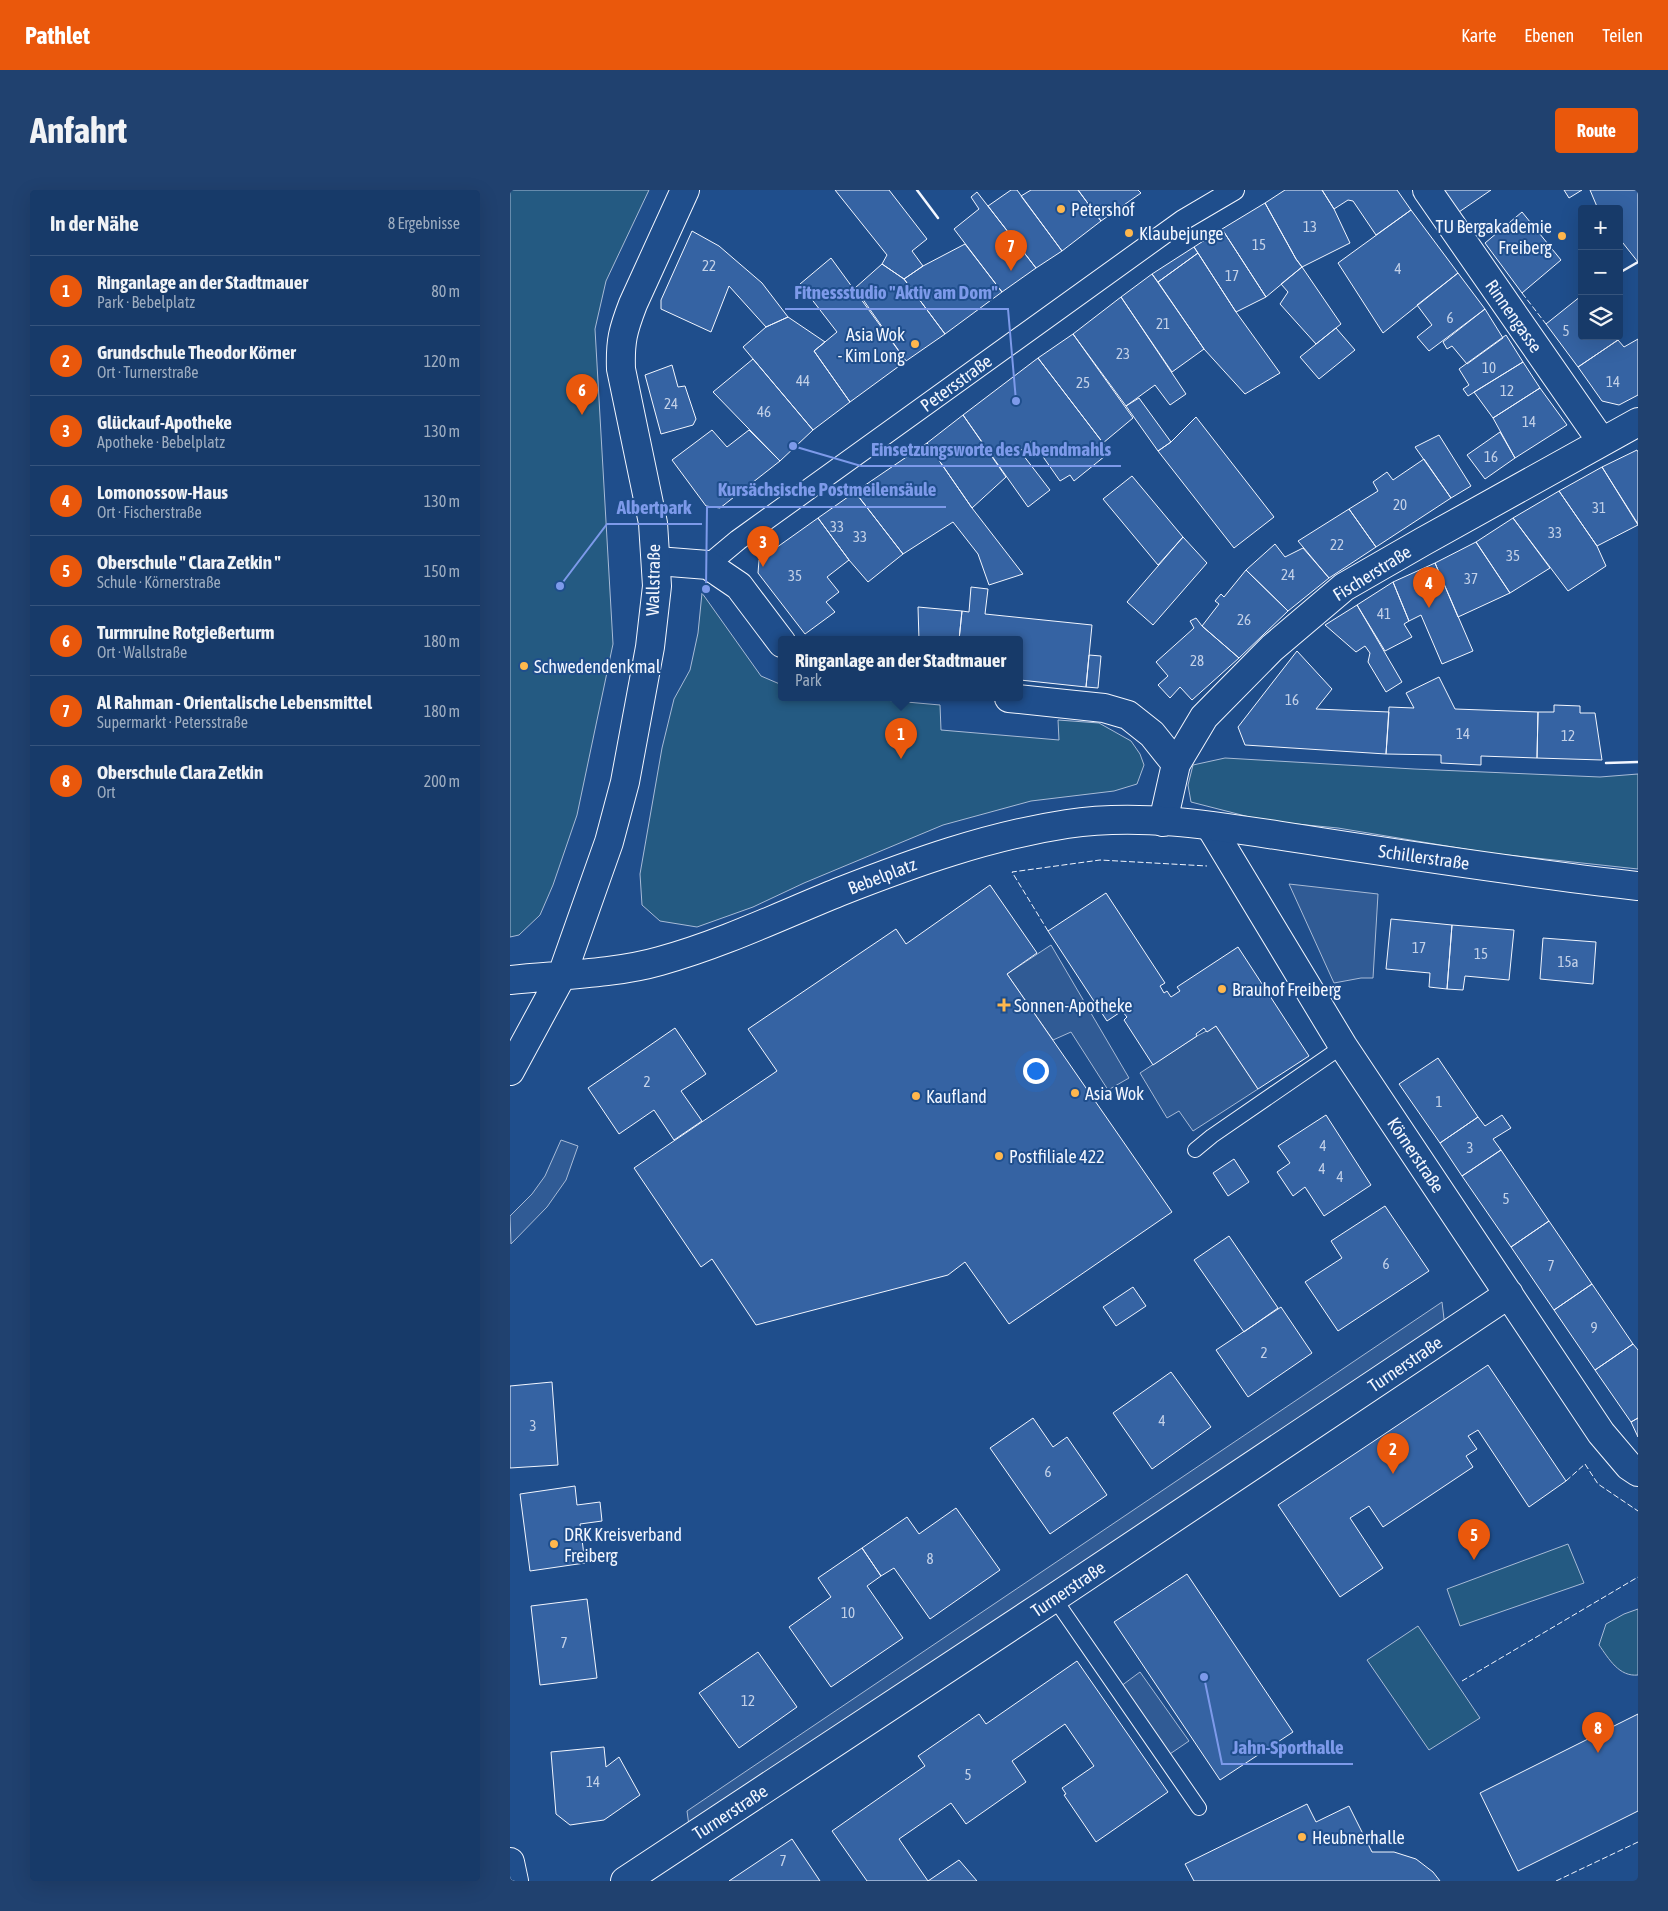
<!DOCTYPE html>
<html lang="de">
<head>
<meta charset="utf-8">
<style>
	:root { --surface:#173a69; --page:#20416f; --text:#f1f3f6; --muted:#9eadc0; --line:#36547d; --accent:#ea580c }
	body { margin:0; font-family:"Asap Condensed",sans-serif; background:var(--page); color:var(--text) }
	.controls { position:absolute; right:15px; top:15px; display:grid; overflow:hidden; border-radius:5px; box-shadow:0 5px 20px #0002 }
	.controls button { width:45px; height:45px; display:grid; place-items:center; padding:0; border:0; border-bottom:1px solid var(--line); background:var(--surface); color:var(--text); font:25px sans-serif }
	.you { position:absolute; left:525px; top:880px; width:18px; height:18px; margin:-12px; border:4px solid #fff; border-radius:50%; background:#1a73e8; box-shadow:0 0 0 8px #1a73e833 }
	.badge { display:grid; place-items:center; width:32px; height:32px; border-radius:50%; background:var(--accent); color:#fff; font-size:16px; font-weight:700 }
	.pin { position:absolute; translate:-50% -41px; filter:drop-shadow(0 1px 2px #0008) }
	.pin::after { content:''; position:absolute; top:26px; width:18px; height:15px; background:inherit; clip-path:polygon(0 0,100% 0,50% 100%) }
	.popup { position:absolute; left:268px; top:446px; width:245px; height:65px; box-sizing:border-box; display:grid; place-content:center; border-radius:5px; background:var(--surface); filter:drop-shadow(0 1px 4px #0005); font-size:16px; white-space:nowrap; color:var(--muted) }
	.popup b { font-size:19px; color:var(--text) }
	.popup::after { content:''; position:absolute; left:50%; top:100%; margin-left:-10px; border:10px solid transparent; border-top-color:var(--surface) }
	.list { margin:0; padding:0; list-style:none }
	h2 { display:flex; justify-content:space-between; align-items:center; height:65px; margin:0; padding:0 20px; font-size:21px }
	h2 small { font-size:16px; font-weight:400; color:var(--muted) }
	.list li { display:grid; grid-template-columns:32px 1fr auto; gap:15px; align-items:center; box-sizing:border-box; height:70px; padding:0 20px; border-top:1px solid var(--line) }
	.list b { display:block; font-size:19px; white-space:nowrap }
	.list p { margin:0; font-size:16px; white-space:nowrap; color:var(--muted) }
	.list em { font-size:16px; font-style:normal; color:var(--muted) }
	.icon { flex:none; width:28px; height:28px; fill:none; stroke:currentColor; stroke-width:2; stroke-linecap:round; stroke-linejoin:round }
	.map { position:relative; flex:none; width:1128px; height:1691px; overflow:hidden; border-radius:5px }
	header { display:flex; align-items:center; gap:30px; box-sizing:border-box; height:70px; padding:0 25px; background:var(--accent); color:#fff }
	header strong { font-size:24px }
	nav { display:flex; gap:28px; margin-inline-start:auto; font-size:18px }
	.intro { display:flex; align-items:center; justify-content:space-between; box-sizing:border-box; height:120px; padding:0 30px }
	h1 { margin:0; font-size:35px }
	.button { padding:12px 22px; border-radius:5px; background:var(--accent); color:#fff; font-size:18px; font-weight:700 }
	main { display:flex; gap:30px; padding:0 30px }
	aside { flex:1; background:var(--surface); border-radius:5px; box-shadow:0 5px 20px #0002 }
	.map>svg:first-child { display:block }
	.green { fill:#245a82; stroke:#a8bbd7 }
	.parking { fill:#305b95; stroke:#a8bbd7 }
	.building { fill:#3563a3; stroke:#f2f6ff }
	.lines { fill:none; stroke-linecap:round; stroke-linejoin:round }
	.service-casing { stroke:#f2f6ff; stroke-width:16 }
	.pedestrian-casing { stroke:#f2f6ff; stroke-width:22 }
	.minor-casing { stroke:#f2f6ff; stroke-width:30 }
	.primary-casing { stroke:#f2f6ff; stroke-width:30 }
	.service { stroke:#1f4e8c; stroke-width:14 }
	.pedestrian { stroke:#1f4e8c; stroke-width:20 }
	.minor { stroke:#1f4e8c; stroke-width:28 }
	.primary { stroke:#1f4e8c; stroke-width:28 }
	.fence { stroke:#f2f6ff; stroke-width:1; stroke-dasharray:6 2.5; stroke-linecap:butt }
	.wall { stroke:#f2f6ff; stroke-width:2.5 }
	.poi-dot { fill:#ffb74d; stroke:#1f4e8c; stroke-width:2 }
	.labels { text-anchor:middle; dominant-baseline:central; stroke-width:4; stroke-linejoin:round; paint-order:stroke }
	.number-label { font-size:15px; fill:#c3d1e8 }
	.poi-label { font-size:18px; fill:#f2f6ff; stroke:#1f4e8c; text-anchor:start }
	.street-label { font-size:18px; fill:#f2f6ff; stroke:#1f4e8c }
	.leader { fill:none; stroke:#7d9aea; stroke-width:2 }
	.callout-dot { fill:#7d9aea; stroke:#1f4e8c; stroke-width:2 }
	.callout-label { font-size:19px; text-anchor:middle; font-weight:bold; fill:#7d9aea; stroke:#1f4e8c; stroke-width:4; stroke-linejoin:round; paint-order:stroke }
</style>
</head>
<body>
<header>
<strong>Pathlet</strong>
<nav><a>Karte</a><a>Ebenen</a><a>Teilen</a></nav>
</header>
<div class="intro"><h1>Anfahrt</h1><a class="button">Route</a></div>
<main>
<aside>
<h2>In der Nähe<small>8 Ergebnisse</small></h2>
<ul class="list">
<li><span class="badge">1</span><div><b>Ringanlage an der Stadtmauer</b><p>Park · Bebelplatz</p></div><em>80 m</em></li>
<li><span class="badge">2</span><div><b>Grundschule Theodor Körner</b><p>Ort · Turnerstraße</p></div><em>120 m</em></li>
<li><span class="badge">3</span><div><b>Glückauf-Apotheke</b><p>Apotheke · Bebelplatz</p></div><em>130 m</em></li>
<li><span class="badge">4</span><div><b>Lomonossow-Haus</b><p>Ort · Fischerstraße</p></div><em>130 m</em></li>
<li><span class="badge">5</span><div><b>Oberschule &quot; Clara Zetkin &quot;</b><p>Schule · Körnerstraße</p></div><em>150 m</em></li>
<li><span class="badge">6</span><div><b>Turmruine Rotgießerturm</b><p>Ort · Wallstraße</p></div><em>180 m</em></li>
<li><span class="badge">7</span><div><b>Al Rahman - Orientalische Lebensmittel</b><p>Supermarkt · Petersstraße</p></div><em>180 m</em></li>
<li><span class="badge">8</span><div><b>Oberschule Clara Zetkin</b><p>Ort</p></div><em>200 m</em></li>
</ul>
</aside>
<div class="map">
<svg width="1128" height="1691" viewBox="0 0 1128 1691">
	<rect width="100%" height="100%" fill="#1f4e8c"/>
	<path class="green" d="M0 0H139L96 91 85 139 103 454 67 625 43 695 30 725 9 745 0 747Z
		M192 403 251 486 272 495V508H352L430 515 431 540 549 550 548 530 589 533 621 551 630 564 634 575 627 594 604 601 521 611 433 635 294 693 243 717 187 737 150 731 132 715 130 684 152 558 164 509 180 480 188 443Z
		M715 568 904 579 1090 587 1128 584V679L979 663 828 638 755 631 681 612 678 595 683 575Z
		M1058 1354 1074 1393 950 1436 937 1399Z
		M1128 1419V1485C1109 1487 1099 1469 1089 1455L1096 1434 1114 1424Z
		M908 1436 970 1528 919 1560 857 1470Z"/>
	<path class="parking" d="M779 694 868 704 863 788H851L824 793Z
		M541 755 619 888 598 900 561 842 543 850 497 784Z
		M706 836 748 899 683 941 669 921 657 928 630 883 687 846Z
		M51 950 68 956 56 990 37 1017 1 1054 0 1026 22 1004 35 986Z
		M932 1112 935 1137 180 1643 177 1621Z
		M630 1482 679 1551 654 1568 607 1499Z"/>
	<path class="building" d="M325 0H379L417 49 402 61 413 76 394 89 372 74 377 65Z
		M501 0H507L552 61 526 78 478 16Z
		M521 0H568L591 31 552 61 511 6Z
		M568 0H628L631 3 591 31Z
		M775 0H812L824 19 840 53 792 77 786 69 755 13Z
		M812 0H887L901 20 866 45 843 11 838 10 824 19Z
		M934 0H981L949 22Z
		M1054 0H1072L1059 8Z
		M1080 0H1128V72L1109 48V19H1088Z
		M467 2 526 78 492 102 444 39 469 19 461 7Z
		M755 13 786 69 792 77 756 107 712 39Z
		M901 20 948 83 873 143 828 73Z
		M1012 22 1051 70 1012 103 975 53Z
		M712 39 756 107 726 122 684 57Z
		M182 41 209 56 252 93 278 127 256 137 219 96 201 142 151 119V110Z
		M455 54 492 102 435 144 394 89 413 76Z
		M684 57 688 63 648 92 642 84Z
		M688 63 726 122 770 183 735 204 694 159 648 92Z
		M321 68 396 171 340 212 304 161 327 142 290 94Z
		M372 74 394 89 435 144 396 171 345 98Z
		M792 77 831 134 806 154 770 114 778 102 771 94Z
		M948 83 975 119 919 161 907 147 922 135 907 115Z
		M642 84 694 159 662 182 611 107Z
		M1071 106 1072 146H1105L1108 150 1068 177 1036 134Z
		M611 107 676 204 660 215 645 195 616 216 563 144Z
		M975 119 993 148 957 174 942 156 937 159 933 152Z
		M278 127 315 152 304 161 340 212 303 240 233 157 256 137Z
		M826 138 845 160 809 189 790 167Z
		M563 144 623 228 593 253 528 168Z
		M996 145 1013 172 958 206 953 199 959 195 949 179Z
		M1128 149V205L1109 215 1092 211 1068 177 1108 150 1114 157Z
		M528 168 600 262 564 291 560 285 550 291 522 251 510 261 540 300 518 317 453 225Z
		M243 169 303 240 270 271 203 202Z
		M1013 172 1030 198 983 228 964 202Z
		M162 175 168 197 175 196 186 229 183 235 151 244 135 185Z
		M1030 198 1057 235 1005 268 983 228Z
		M629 208 661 252 648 261 616 216Z
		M453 225 496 287 462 318 417 253Z
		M686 227 764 327 724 358 648 261 661 252Z
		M202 240 217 257 239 240 270 271 210 318 196 316 162 270Z
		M990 242 1005 268 975 289 957 265Z
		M929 245 961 296 941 308 905 257Z
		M417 253 462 318 513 384 479 395 468 364 443 332 393 364 345 302Z
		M1127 260 1128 262V334L1092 277Z
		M914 269 941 308 866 357 839 319 868 301 863 292 877 282 883 290Z
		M1092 277 1128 335 1087 356 1049 301Z
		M622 286 673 347 648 375 593 309Z
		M1049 301 1087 356 1096 376 1058 401 1003 328Z
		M345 302 393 364 358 392 339 370 308 328Z
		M839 319 866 357 819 388 788 351Z
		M308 328 339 370 317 387 329 402 316 412 325 422 295 444 248 383 249 370Z
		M1003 328 1040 378 1000 403 966 352Z
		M673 347 697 373 643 435 617 412Z
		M966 352 1000 403 948 427 925 373Z
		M765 354 775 367 793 358 819 388 778 421 736 380Z
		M925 373 963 461 932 474 911 425 899 431 883 392Z
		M736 380 778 421 729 468 692 436 709 414 705 411 711 404 714 407Z
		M883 392 899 431 894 434 902 447 875 461 847 415Z
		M461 397 478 399 475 424 582 435 576 497 510 490V450H449L452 421 459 422Z
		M847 415 892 492 876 502 858 472 860 463 855 456 846 462 815 435Z
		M408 417 452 421 449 450H409Z
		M686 428 692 436 729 468 682 510 670 497 660 508 648 495 658 486 646 472 684 438 680 431Z
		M787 461 822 499 806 519 879 522 876 564 735 555 728 537Z
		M579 465 591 466 588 498 576 497Z
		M929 487 945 519 1028 522 1027 568 971 566V575L931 573V565L876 564 879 517 904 518 896 503Z
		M1044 515 1070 516V523H1085L1092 570 1027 568 1028 522H1044Z
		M480 695 527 763 497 784 662 1022 499 1134 455 1072 438 1085 246 1135 202 1069 191 1077 124 978 267 881 238 839 386 739 396 754Z
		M596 703 655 793 650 796 654 803 657 801 661 807 670 801 667 797 728 757 799 866 748 899 706 836 697 842 694 838 686 844 687 846 643 875 614 830 617 827 612 821 597 831 538 741Z
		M881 729 942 735 937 799 919 797 920 783 876 779Z
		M942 735 1004 740 999 790 955 786 953 800 937 799Z
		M1033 748 1086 752 1083 794 1030 789Z
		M165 838 196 884 171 901 192 931 164 950 144 920 109 944 78 898Z
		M928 868 968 927 930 953 889 894Z
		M816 925 861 995 814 1026 795 997 783 1006 767 982 780 973 768 956Z
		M992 925 1001 938 983 949 991 960 952 986 930 953 968 927 975 936Z
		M991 960 1039 1031 1001 1057 952 986Z
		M724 969 739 992 718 1006 703 983Z
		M875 1016 919 1081 828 1141 795 1092 832 1068 821 1051Z
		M1039 1031 1082 1094 1044 1120 1001 1057Z
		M719 1046 768 1118 734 1142 684 1070Z
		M1082 1094 1123 1154 1085 1180 1044 1120Z
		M623 1097 636 1116 606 1136 593 1117Z
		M771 1117 802 1163 738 1207 706 1160Z
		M1123 1154 1128 1160V1228L1121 1232 1085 1180Z
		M978 1175 1056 1291 1019 1317 968 1240 958 1246 967 1259 956 1266 963 1277 873 1337 859 1316 840 1328 873 1378 830 1407 768 1315Z
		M661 1182 701 1237 642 1279 603 1223Z
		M42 1192 48 1275 0 1278V1196Z
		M523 1228 543 1257 557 1247 597 1305 540 1344 480 1258Z
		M1128 1228V1247L1121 1232Z
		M65 1296 67 1315 90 1312 92 1331 70 1334 75 1373 20 1381 10 1304Z
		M446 1318 490 1380 420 1429 384 1378 371 1386 352 1358 397 1327 409 1344Z
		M352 1358 371 1386 357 1396 393 1448 321 1497 279 1437 321 1407 308 1388Z
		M677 1384 783 1542 710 1590 604 1432Z
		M77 1409 87 1488 30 1495 21 1416Z
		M248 1462 287 1517 229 1558 189 1503Z
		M567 1471 658 1602 586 1652 554 1605 556 1604 552 1598 584 1576 555 1534 502 1571 516 1592 456 1634 441 1613 389 1649 418 1691 449 1670 467 1691H357L322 1641 415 1576 408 1566 469 1524 476 1534Z
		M1128 1524V1621L1008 1681 970 1603Z
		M94 1557 96 1577 109 1567 130 1605 94 1630 60 1635 46 1624 41 1562Z
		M797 1614 806 1632 839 1616 862 1662H884L906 1669 923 1682 930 1691H684L675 1674Z
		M282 1649 310 1691H219Z"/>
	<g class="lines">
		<g class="service-casing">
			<path id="service" d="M685 960 702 946 833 856
				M544 1408 689 1618"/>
		</g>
		<g class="pedestrian-casing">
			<path id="pedestrian" d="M198 375 228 350 673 30 724 0"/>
		</g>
		<g class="minor-casing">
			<path id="minor" d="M917 0 1092 252
				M147 371 198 375 229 396 272 453
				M499 508 594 518 618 525 642 544 666 574
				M653 632 666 574 694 527 762 458 834 397 914 351 1128 232
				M700 636 833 856 1091 1243 1119 1276 1128 1282
				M0 1672 4 1691
				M115 1691 544 1408 999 1104"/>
		</g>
		<g class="primary-casing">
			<path id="primary" d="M0 790C47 785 105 784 150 771 212 754 270 726 329 702 403 673 478 646 557 634 641 621 728 640 811 652 916 668 1022 684 1128 696
				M0 881 52 785 99 652 115 592 140 457 147 396 143 333 111 179C110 151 113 140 123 114L175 0"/>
		</g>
		<use href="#service" class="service"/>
		<use href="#pedestrian" class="pedestrian"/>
		<use href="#minor" class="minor"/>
		<use href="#primary" class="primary"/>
		<path class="fence" d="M1012 103 1036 134
			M538 741 502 682 590 670 697 676
			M1056 1291 1075 1274 1088 1294 1128 1321
			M952 1491 1128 1387
			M1046 1691 1128 1652"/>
		<path class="wall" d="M407 0 428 28
			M1109 83 1128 72
			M1096 573 1128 572"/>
	</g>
	<g class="poi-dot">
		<circle cx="551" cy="19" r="5"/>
		<circle cx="619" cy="43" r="5"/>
		<circle cx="1052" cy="46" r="5"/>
		<circle cx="405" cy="154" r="5"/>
		<circle cx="14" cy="476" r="5"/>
		<circle cx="712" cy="799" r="5"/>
		<path d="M491.5 807.5h5v5h5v5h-5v5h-5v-5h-5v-5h5z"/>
		<circle cx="565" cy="903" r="5"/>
		<circle cx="406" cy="906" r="5"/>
		<circle cx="489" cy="966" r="5"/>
		<circle cx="44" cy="1354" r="5"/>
		<circle cx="792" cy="1647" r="5"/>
	</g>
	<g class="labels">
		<g class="number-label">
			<text x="800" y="36">13</text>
			<text x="749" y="54">15</text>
			<text x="199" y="75">22</text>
			<text x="888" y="78">4</text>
			<text x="722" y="85">17</text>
			<text x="940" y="127">6</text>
			<text x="653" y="133">21</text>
			<text x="1056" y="140">5</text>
			<text x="613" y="163">23</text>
			<text x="979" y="177">10</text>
			<text x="293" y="190">44</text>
			<text x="1103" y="191">14</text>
			<text x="573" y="192">25</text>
			<text x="997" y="200">12</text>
			<text x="161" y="213">24</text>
			<text x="254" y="221">46</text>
			<text x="1019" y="231">14</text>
			<text x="981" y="266">16</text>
			<text x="890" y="314">20</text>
			<text x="1089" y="317">31</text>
			<text x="327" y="336">33</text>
			<text x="1045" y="342">33</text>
			<text x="350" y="346">33</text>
			<text x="827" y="354">22</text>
			<text x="1003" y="365">35</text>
			<text x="778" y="384">24</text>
			<text x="285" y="385">35</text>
			<text x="961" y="388">37</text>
			<text x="874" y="423">41</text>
			<text x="734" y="429">26</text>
			<text x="687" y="470">28</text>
			<text x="782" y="509">16</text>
			<text x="953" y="543">14</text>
			<text x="1058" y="545">12</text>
			<text x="909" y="757">17</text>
			<text x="971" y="763">15</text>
			<text x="1058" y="771">15a</text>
			<text x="137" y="891">2</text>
			<text x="929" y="911">1</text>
			<text x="813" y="955">4</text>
			<text x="960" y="957">3</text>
			<text x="812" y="978">4</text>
			<text x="830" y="986">4</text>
			<text x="996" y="1008">5</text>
			<text x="876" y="1073">6</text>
			<text x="1041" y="1075">7</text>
			<text x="1084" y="1137">9</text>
			<text x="754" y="1162">2</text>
			<text x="652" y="1230">4</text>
			<text x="23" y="1235">3</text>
			<text x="538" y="1281">6</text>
			<text x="420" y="1368">8</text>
			<text x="338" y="1422">10</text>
			<text x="54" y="1452">7</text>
			<text x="238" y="1510">12</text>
			<text x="458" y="1584">5</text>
			<text x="83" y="1591">14</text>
			<text x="273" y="1670">7</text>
		</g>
		<g class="poi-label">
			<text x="561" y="19">Petershof</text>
			<text x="1042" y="36" text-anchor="end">TU Bergakademie<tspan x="1042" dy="21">Freiberg</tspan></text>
			<text x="629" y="43">Klaubejunge</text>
			<text x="395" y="144" text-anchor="end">Asia Wok<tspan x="395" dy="21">- Kim Long</tspan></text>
			<text x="24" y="476">Schwedendenkmal</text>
			<text x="722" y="799">Brauhof Freiberg</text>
			<text x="504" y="815">Sonnen-Apotheke</text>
			<text x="575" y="903">Asia Wok</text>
			<text x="416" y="906">Kaufland</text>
			<text x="499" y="966">Postfiliale 422</text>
			<text x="54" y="1344">DRK Kreisverband<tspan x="54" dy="21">Freiberg</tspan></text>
			<text x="802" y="1647">Heubnerhalle</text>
		</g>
		<g class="street-label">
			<text transform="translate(1004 126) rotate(55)">Rinnengasse</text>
			<text transform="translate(446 193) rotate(-36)">Petersstraße</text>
			<text transform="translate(862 383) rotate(-32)">Fischerstraße</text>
			<text transform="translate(143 390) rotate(-89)">Wallstraße</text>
			<text transform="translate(914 667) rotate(8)">Schillerstraße</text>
			<text transform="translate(372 686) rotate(-21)">Bebelplatz</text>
			<text transform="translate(906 965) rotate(56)">Körnerstraße</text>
			<text transform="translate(895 1174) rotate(-34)">Turnerstraße</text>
			<text transform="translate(558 1399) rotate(-34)">Turnerstraße</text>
			<text transform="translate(220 1622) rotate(-33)">Turnerstraße</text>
		</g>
	</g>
	<path class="leader" d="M506 211L498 119H275M283 256L351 276H611M196 399L197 317H436M50 396L97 334H192M694 1487L712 1574H843"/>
	<g class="callout-dot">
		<circle cx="506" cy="211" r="5"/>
		<circle cx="283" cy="256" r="5"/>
		<circle cx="196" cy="399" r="5"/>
		<circle cx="50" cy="396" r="5"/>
		<circle cx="694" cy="1487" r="5"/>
	</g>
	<g class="callout-label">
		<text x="386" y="109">Fitnessstudio "Aktiv am Dom"</text>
		<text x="481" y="266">Einsetzungsworte des Abendmahls</text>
		<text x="317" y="306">Kursächsische Postmeilensäule</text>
		<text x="144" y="324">Albertpark</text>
		<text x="778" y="1564">Jahn-Sporthalle</text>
	</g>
</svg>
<div class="controls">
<button>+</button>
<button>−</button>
<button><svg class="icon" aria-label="layers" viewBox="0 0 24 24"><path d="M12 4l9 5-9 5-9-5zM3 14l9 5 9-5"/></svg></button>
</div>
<div class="you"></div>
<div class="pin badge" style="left:391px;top:569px">1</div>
<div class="popup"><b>Ringanlage an der Stadtmauer</b>Park</div>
<div class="pin badge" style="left:883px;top:1284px">2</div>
<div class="pin badge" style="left:253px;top:377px">3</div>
<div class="pin badge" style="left:919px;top:418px">4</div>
<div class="pin badge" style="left:964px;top:1370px">5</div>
<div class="pin badge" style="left:72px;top:225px">6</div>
<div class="pin badge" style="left:501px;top:81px">7</div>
<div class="pin badge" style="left:1088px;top:1563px">8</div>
</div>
</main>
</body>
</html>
